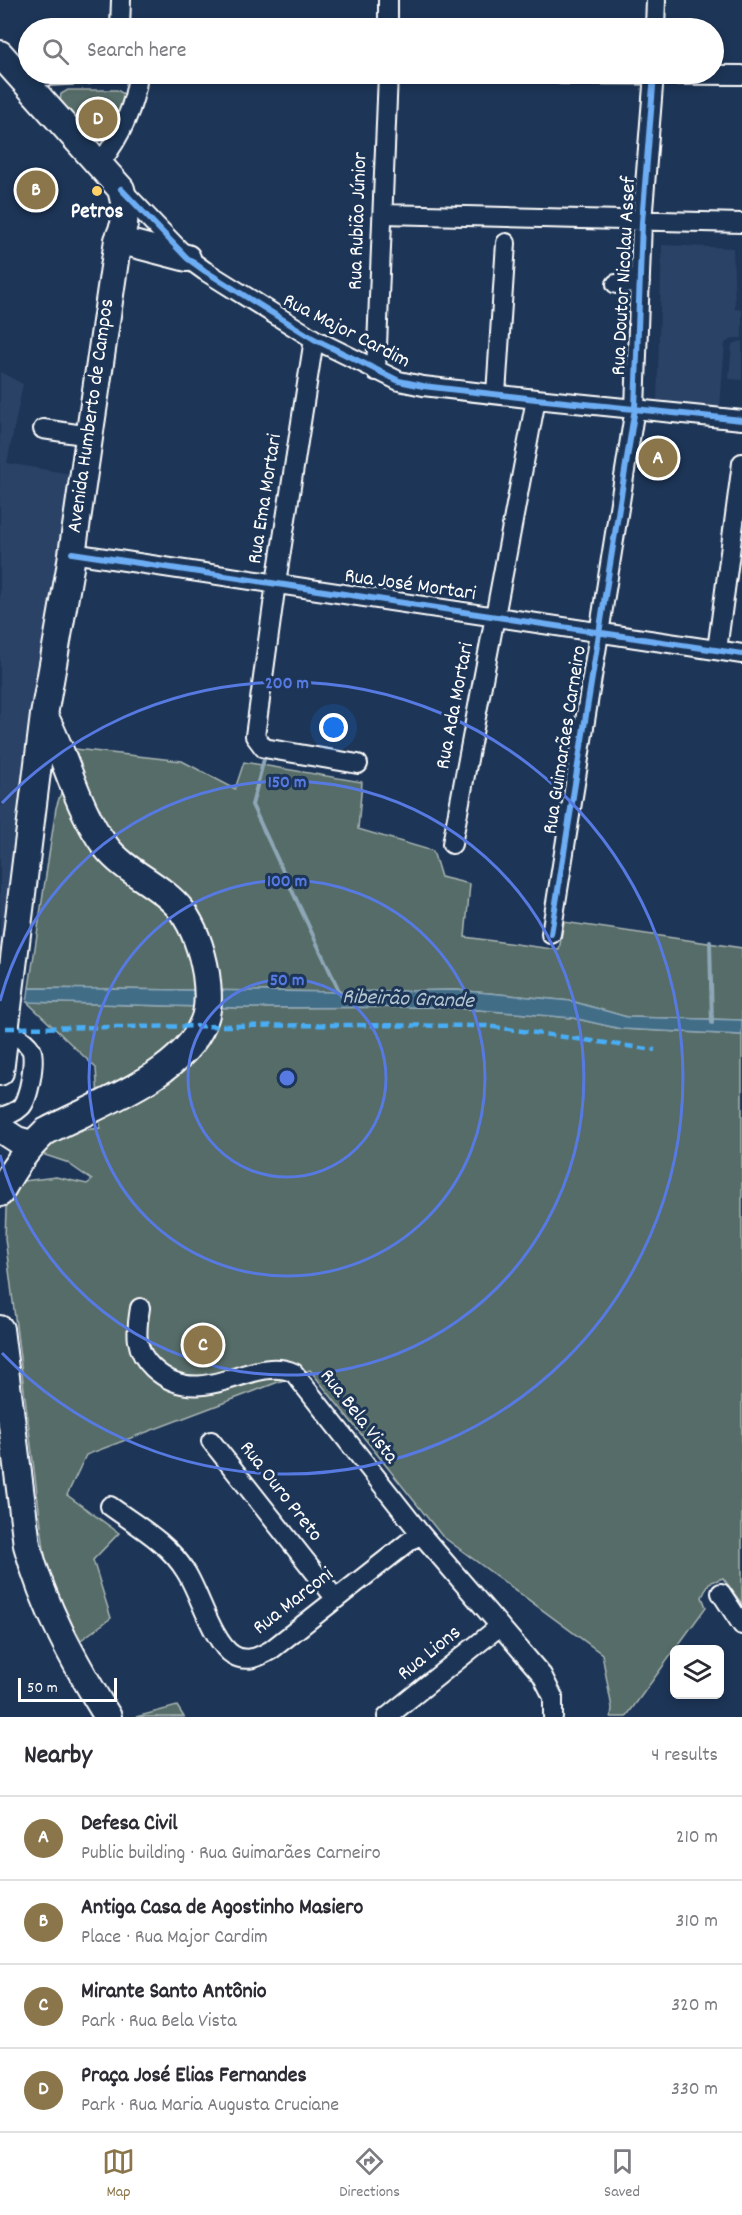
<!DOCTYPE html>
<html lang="en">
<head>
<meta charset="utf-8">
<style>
	:root { --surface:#fff; --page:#f7f7f7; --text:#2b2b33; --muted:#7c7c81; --line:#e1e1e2; --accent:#8a764a }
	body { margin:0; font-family:Dekko,sans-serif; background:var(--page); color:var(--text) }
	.controls { position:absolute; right:18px; bottom:18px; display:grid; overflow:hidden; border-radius:9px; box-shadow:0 3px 9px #0003 }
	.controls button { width:54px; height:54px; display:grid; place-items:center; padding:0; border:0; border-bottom:2px solid var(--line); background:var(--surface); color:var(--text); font:30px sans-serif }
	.scale { position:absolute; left:18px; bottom:15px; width:99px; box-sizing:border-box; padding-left:6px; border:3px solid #fff; border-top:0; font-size:16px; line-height:21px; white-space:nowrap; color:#fff; -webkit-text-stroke:4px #1d3557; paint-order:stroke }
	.you { position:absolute; left:334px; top:728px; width:21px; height:21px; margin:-15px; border:4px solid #fff; border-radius:50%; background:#1a73e8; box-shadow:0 0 0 9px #1a73e833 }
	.badge { display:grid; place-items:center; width:39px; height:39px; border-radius:50%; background:var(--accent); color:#fff; font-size:20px; font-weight:700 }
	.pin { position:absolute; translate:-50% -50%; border:3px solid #fff; box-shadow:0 2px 6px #0006 }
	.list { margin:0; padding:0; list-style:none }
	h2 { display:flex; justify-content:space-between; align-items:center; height:78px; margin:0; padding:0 24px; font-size:26px }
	h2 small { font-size:20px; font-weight:400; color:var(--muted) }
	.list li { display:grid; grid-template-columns:39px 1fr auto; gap:18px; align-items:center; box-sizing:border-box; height:84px; padding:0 24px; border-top:2px solid var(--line) }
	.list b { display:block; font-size:22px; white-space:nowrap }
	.list p { margin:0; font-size:20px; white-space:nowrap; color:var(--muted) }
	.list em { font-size:20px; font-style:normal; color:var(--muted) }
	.icon { flex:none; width:33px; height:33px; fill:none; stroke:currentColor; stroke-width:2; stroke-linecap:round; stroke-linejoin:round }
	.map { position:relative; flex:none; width:742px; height:1717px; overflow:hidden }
	.search { position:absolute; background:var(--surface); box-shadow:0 3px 9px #0003; left:18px; right:18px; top:18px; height:66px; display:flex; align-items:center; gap:15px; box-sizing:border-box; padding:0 21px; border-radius:33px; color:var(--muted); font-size:22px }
	.sheet { height:414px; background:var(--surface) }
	nav { display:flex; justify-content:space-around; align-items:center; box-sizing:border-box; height:84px; border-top:2px solid var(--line); background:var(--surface); font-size:16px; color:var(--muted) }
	nav a { display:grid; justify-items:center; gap:3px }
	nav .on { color:var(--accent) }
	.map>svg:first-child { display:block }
	.built { fill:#2b4266 }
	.green { fill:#566c68; stroke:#aab6b4; stroke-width:1.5 }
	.water { fill:#426d87; stroke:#8ea7b7; stroke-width:1.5 }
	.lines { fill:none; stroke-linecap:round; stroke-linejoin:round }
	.stream { stroke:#8ea7b7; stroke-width:4 }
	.minor-casing { stroke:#fff; stroke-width:22 }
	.highway-casing { stroke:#fff; stroke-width:30 }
	.minor { stroke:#1d3557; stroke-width:18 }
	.highway { stroke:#1d3557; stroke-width:26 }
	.quiet { stroke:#49aef6; stroke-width:4.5; stroke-dasharray:9 4.5; stroke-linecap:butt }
	.cycleway-casing { stroke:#1d3557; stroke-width:10 }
	.cycleway { stroke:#6dadf4; stroke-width:6 }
	.ring { fill:none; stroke:#567ae2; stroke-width:3 }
	.poi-dot { fill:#ffd166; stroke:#1d3557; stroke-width:2 }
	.labels { text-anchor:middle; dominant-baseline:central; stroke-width:6; stroke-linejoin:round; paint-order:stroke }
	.poi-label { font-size:21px; font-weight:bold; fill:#fff; stroke:#1d3557 }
	.street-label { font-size:21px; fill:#fff; stroke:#1d3557 }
	.water-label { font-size:22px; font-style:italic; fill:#b3c5cf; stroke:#1d3557 }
	.centre { fill:#567ae2; stroke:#1d3557; stroke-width:3 }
	.ring-label { font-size:18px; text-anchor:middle; font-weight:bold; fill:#567ae2; stroke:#1d3557; stroke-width:6; stroke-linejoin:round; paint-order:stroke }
</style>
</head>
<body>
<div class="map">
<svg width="742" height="1717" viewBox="0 0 742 1717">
	<rect width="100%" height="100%" fill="#1d3557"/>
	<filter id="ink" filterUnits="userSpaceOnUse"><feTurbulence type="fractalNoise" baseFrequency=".0167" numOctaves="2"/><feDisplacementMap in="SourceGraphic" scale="12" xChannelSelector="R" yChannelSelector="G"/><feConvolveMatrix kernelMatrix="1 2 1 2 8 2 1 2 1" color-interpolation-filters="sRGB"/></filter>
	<g filter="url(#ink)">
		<path class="built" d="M662 245 733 248 735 309 742 310V338H734L725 343 720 406 703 408 657 401Z
			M742 341V380L729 379 732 344Z
			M0 372 23 384 7 463 71 474 3 957H0Z"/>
		<path class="green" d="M68 90H117L124 94 127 103 112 135 102 139 93 138 60 102 61 94Z
			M75 749 182 761 235 789 244 762 362 782 358 829 433 851 441 877 470 884 465 937 559 950 564 922 742 948V1020L627 1017 571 1001 456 990 338 992 29 988 56 808Z
			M27 1002 239 1008 445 1007 573 1018 621 1029 742 1035V1604L723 1578 709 1583 702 1597 706 1607 626 1717H611L612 1708 602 1654 442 1536 310 1370 86 1455 67 1495 119 1533 93 1560 111 1618 81 1640 58 1599 46 1565 5 1238 7 1183 56 1177 87 1184 92 1180 66 1162 42 1154 43 1145 83 1130 100 1128 96 1068Z
			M177 1706 184 1717H136Z"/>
		<path class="water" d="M29 988 338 992 456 990 571 1001 627 1017 742 1020V1035L621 1029 573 1018 445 1007 239 1008 27 1002Z"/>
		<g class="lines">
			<path class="stream" d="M264 759 252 805 341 995
				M710 942 712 1023"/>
			<g class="minor-casing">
				<path id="minor" d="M120 28 121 0
					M388 28V0
					M655 28 656 0
					M562 74 742 75
					M19 77 88 74
					M100 163C120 138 135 106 138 74
					M122 190 187 258 205 271 314 339 399 381 423 386 536 399 742 420
					M383 214 742 223
					M616 284 640 283
					M314 339 276 583 255 736 264 748 358 764
					M376 371 388 74
					M496 394 506 243
					M43 429 90 436
					M72 553 742 654
					M717 650 742 463
					M452 844 536 399
					M551 934 635 408 642 222 654 74
					M0 1117C8 1115 15 1113 21 1107 29 1099 36 1059 31 1049 25 1040 14 1034 6 1028
					M140 1308C136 1332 134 1350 153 1368 202 1414 252 1353 294 1373L420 1533 542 1675 553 1697V1717
					M211 1441 335 1598
					M110 1506C136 1525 169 1543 186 1572 199 1592 213 1643 233 1655 246 1663 259 1657 271 1650L420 1533
					M721 1593 742 1625
					M387 1717 500 1626"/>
			</g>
			<g class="highway-casing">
				<path id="highway" d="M0 54 121 189 125 206 124 225 118 240 70 568 44 715 0 1072
					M118 240 187 258
					M0 1129 17 1140 32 1144
					M0 1193C12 1170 25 1150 45 1132 93 1106 181 1077 203 1023 210 1008 208 989 206 974 202 951 196 930 182 911 162 885 126 873 106 847 76 807 67 758 44 715
					M0 1329 27 1545C44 1608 74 1662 108 1717"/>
			</g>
			<use href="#minor" class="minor"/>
			<use href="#highway" class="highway"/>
			<path class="quiet" d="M6 1028 340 1025 487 1026 655 1050"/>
			<g class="cycleway-casing">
				<path id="cycleway" d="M121 189 187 258 205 271 314 339 399 381 423 386 536 399 742 420
					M72 553 742 654
					M551 934 635 408 642 222 654 74"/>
			</g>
			<use href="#cycleway" class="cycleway"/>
		</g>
	</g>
	<g class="ring">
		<circle cx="287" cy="1078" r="99"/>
		<circle cx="287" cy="1078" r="198"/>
		<path d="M0 1001A297 297 0 1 1 0 1155"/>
		<path d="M2 803A396 396 0 1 1 2 1353"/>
	</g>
	<circle class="poi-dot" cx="97" cy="191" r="6"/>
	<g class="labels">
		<g class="poi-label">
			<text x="97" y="213">Petros</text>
		</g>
		<g class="street-label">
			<text transform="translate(359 221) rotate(-88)">Rua Rubião Júnior</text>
			<text transform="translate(625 276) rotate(-87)">Rua Doutor Nicolau Assef</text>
			<text transform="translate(346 332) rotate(27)">Rua Major Cardim</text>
			<text transform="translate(92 416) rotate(-82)">Avenida Humberto de Campos</text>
			<text transform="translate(266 499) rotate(-81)">Rua Ema Mortari</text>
			<text transform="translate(410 586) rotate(8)">Rua José Mortari</text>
			<text transform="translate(456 706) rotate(-79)">Rua Ada Mortari</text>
			<text transform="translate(566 740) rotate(-81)">Rua Guimarães Carneiro</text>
			<text transform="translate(358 1417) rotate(52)">Rua Bela Vista</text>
			<text transform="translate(280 1492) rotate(52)">Rua Ouro Preto</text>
			<text transform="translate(294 1602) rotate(-38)">Rua Marconi</text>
			<text transform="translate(430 1654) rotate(-39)">Rua Lions</text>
		</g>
		<g class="water-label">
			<text transform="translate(408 1000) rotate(2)">Ribeirão Grande</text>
		</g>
	</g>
	<circle cx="287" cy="1078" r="9" class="centre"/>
	<g class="ring-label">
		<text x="287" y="688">200 m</text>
		<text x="287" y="787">150 m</text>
		<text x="287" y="886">100 m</text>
		<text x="287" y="985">50 m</text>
	</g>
</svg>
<div class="controls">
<button><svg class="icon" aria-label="layers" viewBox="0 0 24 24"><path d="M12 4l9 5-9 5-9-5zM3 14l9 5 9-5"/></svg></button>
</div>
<div class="scale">50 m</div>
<div class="you"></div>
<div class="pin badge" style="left:658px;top:458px">A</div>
<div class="pin badge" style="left:36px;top:190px">B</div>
<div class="pin badge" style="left:203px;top:1345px">C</div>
<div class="pin badge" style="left:98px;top:119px">D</div>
<div class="search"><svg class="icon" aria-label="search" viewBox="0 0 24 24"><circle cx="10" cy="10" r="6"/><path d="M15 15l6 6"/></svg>Search here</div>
</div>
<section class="sheet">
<h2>Nearby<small>4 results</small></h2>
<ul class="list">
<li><span class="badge">A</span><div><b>Defesa Civil</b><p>Public building · Rua Guimarães Carneiro</p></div><em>210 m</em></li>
<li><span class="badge">B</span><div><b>Antiga Casa de Agostinho Masiero</b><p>Place · Rua Major Cardim</p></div><em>310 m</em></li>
<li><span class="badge">C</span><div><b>Mirante Santo Antônio</b><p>Park · Rua Bela Vista</p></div><em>320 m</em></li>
<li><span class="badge">D</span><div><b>Praça José Elias Fernandes</b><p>Park · Rua Maria Augusta Cruciane</p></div><em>330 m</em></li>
</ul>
</section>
<nav>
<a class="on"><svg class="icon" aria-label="map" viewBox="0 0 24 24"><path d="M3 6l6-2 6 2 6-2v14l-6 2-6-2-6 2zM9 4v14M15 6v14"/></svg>Map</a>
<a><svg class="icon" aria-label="directions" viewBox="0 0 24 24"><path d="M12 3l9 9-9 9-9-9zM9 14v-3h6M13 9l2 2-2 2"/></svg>Directions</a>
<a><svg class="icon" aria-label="saved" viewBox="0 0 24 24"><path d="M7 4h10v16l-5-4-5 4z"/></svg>Saved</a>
</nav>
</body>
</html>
